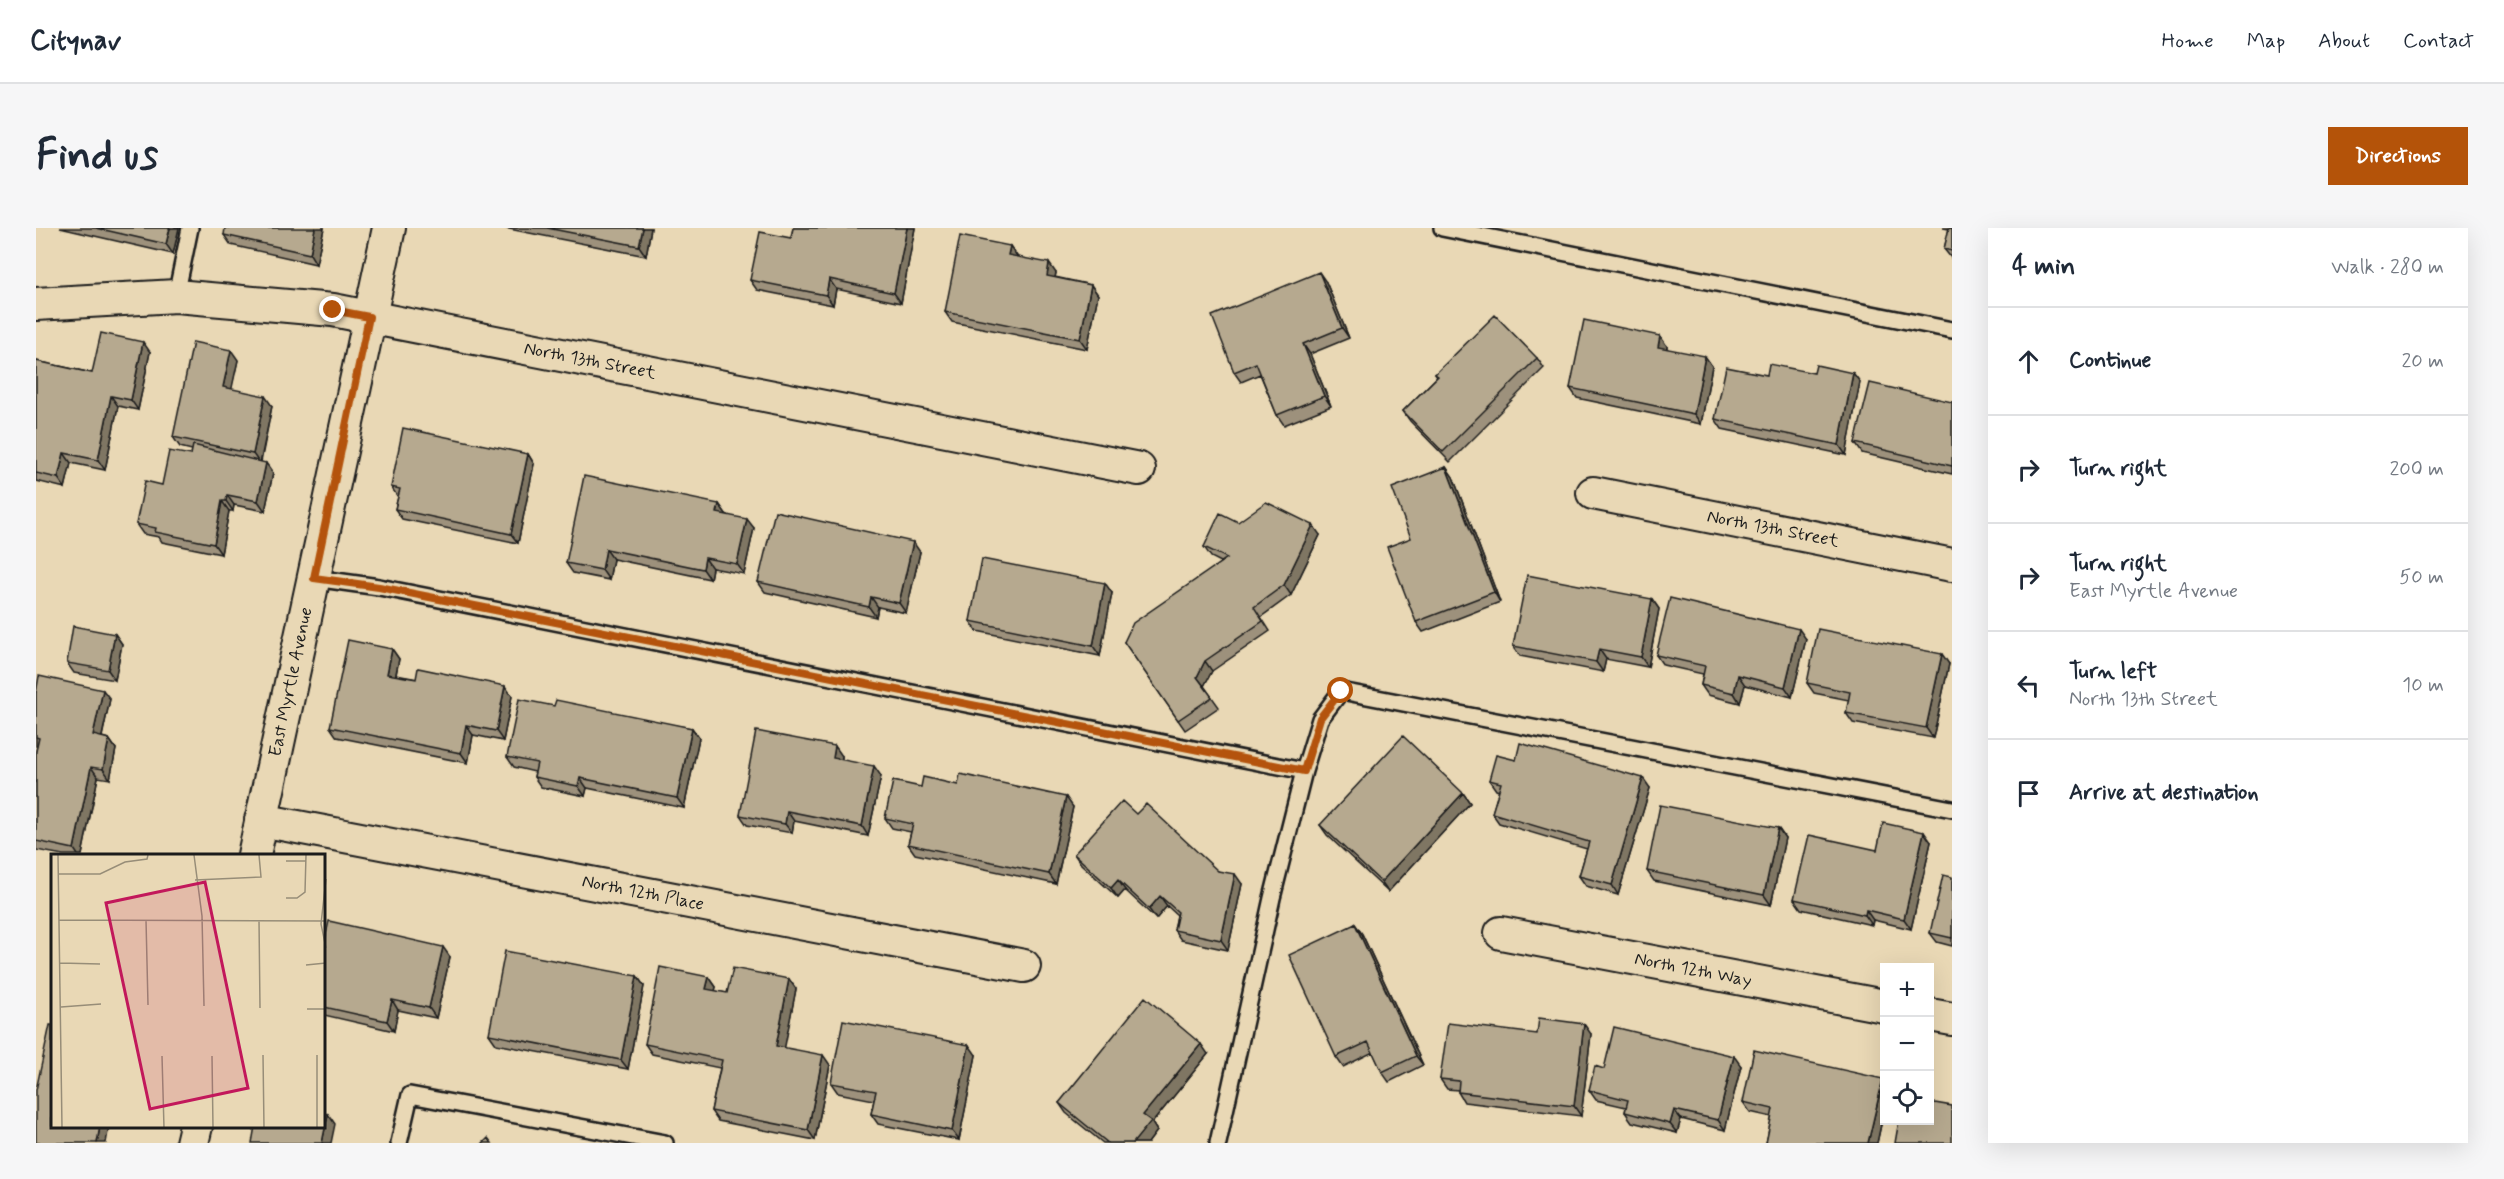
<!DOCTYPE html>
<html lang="en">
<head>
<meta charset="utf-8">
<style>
	:root { --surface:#fff; --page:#f6f6f7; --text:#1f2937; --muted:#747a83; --line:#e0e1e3; --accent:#b45309 }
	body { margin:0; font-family:Mynerve,sans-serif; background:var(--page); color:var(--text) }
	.controls { position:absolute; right:18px; bottom:18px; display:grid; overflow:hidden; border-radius:0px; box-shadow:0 6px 24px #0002 }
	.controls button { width:54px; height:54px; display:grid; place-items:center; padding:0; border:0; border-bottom:2px solid var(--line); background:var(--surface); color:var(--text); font:30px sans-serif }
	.stop { position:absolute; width:18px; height:18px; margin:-14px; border:4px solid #b45309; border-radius:50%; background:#fff }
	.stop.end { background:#b45309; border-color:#fff; box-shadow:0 2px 6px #0008 }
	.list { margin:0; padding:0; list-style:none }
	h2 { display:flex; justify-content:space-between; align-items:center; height:78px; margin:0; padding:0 24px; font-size:26px }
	h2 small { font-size:20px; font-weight:400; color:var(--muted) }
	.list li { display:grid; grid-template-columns:39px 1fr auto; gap:18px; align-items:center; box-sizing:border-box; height:108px; padding:0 24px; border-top:2px solid var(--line) }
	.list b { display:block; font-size:22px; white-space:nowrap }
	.list p { margin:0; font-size:20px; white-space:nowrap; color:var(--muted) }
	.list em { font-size:20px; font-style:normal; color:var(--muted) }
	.icon { flex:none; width:33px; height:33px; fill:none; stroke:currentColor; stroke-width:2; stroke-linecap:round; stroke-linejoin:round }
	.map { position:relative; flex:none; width:1916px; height:915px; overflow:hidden; border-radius:0px }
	header { display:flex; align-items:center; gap:36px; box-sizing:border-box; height:84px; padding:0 30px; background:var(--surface); border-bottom:2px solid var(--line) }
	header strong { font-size:28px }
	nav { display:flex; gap:33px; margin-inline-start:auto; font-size:21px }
	.intro { display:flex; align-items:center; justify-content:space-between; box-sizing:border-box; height:144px; padding:0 36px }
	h1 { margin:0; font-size:42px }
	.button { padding:15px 27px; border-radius:0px; background:var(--accent); color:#fff; font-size:21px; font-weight:700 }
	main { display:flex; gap:36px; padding:0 36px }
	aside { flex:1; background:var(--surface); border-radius:0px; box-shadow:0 6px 24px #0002 }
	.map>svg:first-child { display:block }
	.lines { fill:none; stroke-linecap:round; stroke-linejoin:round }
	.service-casing { stroke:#1c1c1c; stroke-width:20 }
	.minor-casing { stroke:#1c1c1c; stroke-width:36 }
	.service { stroke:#e9d8b5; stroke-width:15 }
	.minor { stroke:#e9d8b5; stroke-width:32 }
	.wall { fill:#9d917b; stroke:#1c1c1c; stroke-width:1.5 }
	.shaded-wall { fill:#7f7664; stroke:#1c1c1c; stroke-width:1.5 }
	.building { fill:#b6a98f; stroke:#1c1c1c; stroke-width:1.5 }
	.route { stroke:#b45309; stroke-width:8 }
	.labels { text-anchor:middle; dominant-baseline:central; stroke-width:6; stroke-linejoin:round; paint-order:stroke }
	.street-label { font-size:18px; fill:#1c1c1c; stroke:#e9d8b5 }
	.inset-road { fill:none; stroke:#978d78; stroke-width:1.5 }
	.view { fill:#c2185b; fill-opacity:0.15; stroke:#c2185b; stroke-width:3 }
	.inset-edge { fill:none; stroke:#1c1c1c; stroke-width:3 }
</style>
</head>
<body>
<header>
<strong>Citynav</strong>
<nav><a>Home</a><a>Map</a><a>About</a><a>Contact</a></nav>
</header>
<div class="intro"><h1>Find us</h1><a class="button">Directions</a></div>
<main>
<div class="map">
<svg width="1916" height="915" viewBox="0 0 1916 915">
	<rect width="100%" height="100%" fill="#e9d8b5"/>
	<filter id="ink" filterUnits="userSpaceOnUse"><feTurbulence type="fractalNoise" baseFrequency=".0167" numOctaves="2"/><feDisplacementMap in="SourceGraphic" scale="12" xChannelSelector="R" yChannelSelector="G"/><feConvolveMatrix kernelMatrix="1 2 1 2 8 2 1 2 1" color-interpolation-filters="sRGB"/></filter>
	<g filter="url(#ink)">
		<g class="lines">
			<g class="service-casing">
				<path id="service" d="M1406 0 1916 102
					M140 68 154 0
					M278 350 343 359 1268 543
					M363 915 374 867 629 915
					M1182 915 1236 670 1268 543 1284 491 1305 463 1916 581"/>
			</g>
			<g class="minor-casing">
				<path id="minor" d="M0 76 140 68 297 82 1103 241
					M1557 265 1916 337
					M225 592 988 738
					M218 627 353 0
					M1465 705 1848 778
					M1894 787 1916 791
					M156 915 160 898"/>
			</g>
			<use href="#service" class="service"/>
			<use href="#minor" class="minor"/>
		</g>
		<path class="wall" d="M24 0H143L137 26Z
			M288 0 280 36 195 17 188 7Z
			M468 0H615L610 28Z
			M757 0H879L865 75 800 61 797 77 721 62 714 52 755 10Z
			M1907 0H1916V31L1908 21 1913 1Z
			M974 18 981 29 1020 45 1019 49 1055 57 1062 67 1051 121 916 94 909 84Z
			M1290 54 1313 110 1274 126 1295 178 1248 197 1241 187 1224 146 1205 154 1198 144Z
			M1631 118V121L1676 138 1665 196 1541 170 1534 160Z
			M114 124 102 182 82 178 69 242 35 235 29 260 0 253V133L56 145Z
			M1501 130 1508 140 1414 234 1374 193 1367 183 1401 149 1399 146Z
			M202 132 195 161 236 178 225 234 237 245 229 283 198 277 197 283H193L185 326 126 314 123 309 107 306 100 296 126 257 155 227 156 222 144 219 137 209Z
			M1817 145 1824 154 1810 227 1686 201 1679 191 1731 147Z
			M1916 174V246L1826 225 1819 215Z
			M492 226 498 236 482 315 366 291 359 281 362 269 355 259Z
			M1410 239 1417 249 1464 374 1387 404 1380 394 1375 310Z
			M683 276 690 286 718 300 708 346 676 340 674 351 577 331 573 352 537 345 530 335Z
			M1202 294 1284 307 1255 367 1225 389 1234 403 1176 443 1168 458 1183 479 1149 502 1088 414 1185 334 1175 329 1168 319Z
			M884 324 870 385 842 379 840 389 729 364 722 354Z
			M1076 365 1064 428 941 403 934 393Z
			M1616 371 1623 381 1612 439 1570 431 1567 444 1484 428 1477 418Z
			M79 406 86 416 79 452 38 445 31 435Z
			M1770 411 1756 469 1709 457 1704 475 1672 467 1665 457 1667 446 1627 437 1620 427Z
			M356 421 363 431 360 447 476 468 467 513 437 507 432 535 301 509 294 499Z
			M1913 436 1897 510 1817 495 1810 485 1813 472 1778 465 1771 455Z
			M0 465 74 471 66 509 73 511 80 521 74 551 62 549 46 627H27L0 622V523L1 518H0Z
			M518 478 656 500 663 510 648 580 551 560 549 568 505 559 498 549 499 544 478 539 471 529Z
			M806 528V532L845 548 832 608 758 593 756 605 711 597 704 587Z
			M1480 532 1614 560 1582 667 1550 658 1543 648 1551 621 1463 595 1456 585 1463 563 1460 562 1453 552Z
			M922 557 1037 579 1020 656 879 626 872 616 875 604 856 600 849 590 885 559Z
			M1427 565 1434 575 1352 664 1291 607 1284 597Z
			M1100 586 1182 643 1206 656 1192 722 1145 712 1138 702 1141 687 1131 678 1120 691 1089 662 1082 670 1045 636 1038 626Z
			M1742 600 1749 610 1735 677 1618 653 1611 643Z
			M1895 614 1875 701 1837 692 1836 697 1765 681 1758 671 1841 622Z
			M1916 649V718L1901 714 1894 705Z
			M1319 696 1326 706 1387 837 1353 854 1346 844 1337 824 1307 839 1300 829Z
			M288 715 414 729 400 790 362 782 358 803 288 787Z
			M601 748 608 758 592 841 460 816 453 806Z
			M673 749 680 759 679 763 691 765 753 751 760 761 748 820 794 837 779 912 682 893 675 883 684 840 616 826 609 816Z
			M1501 806H1555L1545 888 1428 874 1422 864V862L1411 861 1404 851Z
			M1172 826 1116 895 1121 903 1112 915H1067L1030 885 1023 875Z
			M940 827 923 912 842 896 835 886 838 872 802 865 795 855Z
			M1705 838 1689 902 1645 891 1641 905 1596 894 1589 884 1590 879 1560 872 1553 862 1568 841Z
			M1707 874 1848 883 1841 915H1730L1736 889 1714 884Z"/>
		<path class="shaded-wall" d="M134 0H143L137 26 130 16Z
			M279 0H288L280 36 274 26Z
			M607 0H615L610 28 603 18Z
			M871 0H879L865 75 858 65Z
			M974 18 981 28 979 37 972 27Z
			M1013 35 1020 45 1017 58 1011 48Z
			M1283 44 1290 54 1313 110 1306 100Z
			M793 51 800 61 797 77 790 67Z
			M1055 57 1062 67 1051 121 1044 111Z
			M1624 108 1631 118 1629 129 1622 119Z
			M107 114 114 124 102 182 95 172Z
			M1267 116 1274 126 1295 178 1288 168Z
			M195 122 202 132 194 169 187 159Z
			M1669 128 1676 138 1665 196 1658 186Z
			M1817 145 1824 154 1810 227 1803 217Z
			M75 168 82 178 69 242 62 232Z
			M229 168 236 178 224 236 217 226Z
			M28 225 35 235 29 260 22 250Z
			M492 226 498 236 482 315 475 306Z
			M230 235 237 245 229 283 222 273Z
			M1410 239 1417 249 1464 374 1458 364Z
			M191 267 198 277 197 283 190 273Z
			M186 273 193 283 185 326 178 316Z
			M683 276 690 286 688 295 681 285Z
			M711 291 718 300 708 346 701 336Z
			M1277 297 1284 307 1255 367 1248 357Z
			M877 314 884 324 870 385 863 375Z
			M570 321 577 331 573 352 566 342Z
			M669 330 676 340 674 351 667 341Z
			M1069 355 1076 365 1064 428 1057 418Z
			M835 369 842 379 840 389 833 379Z
			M1616 371 1623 381 1612 439 1605 429Z
			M1763 401 1770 411 1756 469 1749 459Z
			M79 406 86 416 79 452 72 442Z
			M356 421 363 431 358 455 351 446Z
			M1563 421 1570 431 1567 444 1560 434Z
			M1906 426 1913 436 1897 510 1890 500Z
			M1169 433 1176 443 1168 458 1161 449Z
			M1702 447 1709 457 1704 475 1698 465Z
			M469 458 476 468 467 513 460 503Z
			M67 462 74 471 64 517 57 507Z
			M430 497 437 507 432 535 425 525Z
			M656 500 663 510 648 580 641 570Z
			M73 511 80 521 74 551 67 541Z
			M799 518 806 528 804 540 797 530Z
			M838 538 845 548 832 608 826 598Z
			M55 539 62 549 46 627H42L38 621Z
			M544 550 551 560 549 568 542 558Z
			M1607 550 1614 560 1582 667 1576 657Z
			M1427 565 1434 575 1352 664 1345 654Z
			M1030 569 1037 579 1020 656 1013 646Z
			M751 583 758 593 756 605 749 596Z
			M1742 600 1749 610 1735 677 1728 667Z
			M1888 604 1895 614 1875 701 1868 691Z
			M1199 646 1206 656 1192 722 1185 712Z
			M1082 652 1089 662 1082 670 1075 660Z
			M1124 668 1131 678 1120 691 1113 681Z
			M1830 682 1837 692 1836 697 1829 687Z
			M1319 696 1326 706 1387 837 1380 828Z
			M407 719 414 729 400 790 393 780Z
			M601 748 608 758 592 841 585 832Z
			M673 749 680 759 677 771 670 761Z
			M753 751 760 761 747 828 740 818Z
			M356 772 362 782 358 803 351 793Z
			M1548 796 1555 806 1545 888 1538 878Z
			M1165 816 1172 826 1116 895 1121 903 1112 915H1097L1107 887Z
			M933 817 940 827 923 912 916 903Z
			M787 827 794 837 779 912 772 902Z
			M1698 828 1705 838 1689 902 1682 892Z
			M1847 851 1848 854V883L1841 915H1832Z
			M1638 882 1645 891 1641 905 1634 896Z
			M292 886 299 896 295 915H286Z
			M64 898H73L70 915H61Z"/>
		<path class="building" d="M60 0H134L130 16Z
			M189 0H279L274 26 188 7Z
			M511 0H607L603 18Z
			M757 0H871L858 65 793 51 790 67 714 52 724 4 755 10Z
			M1913 0H1916V23L1908 21Z
			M924 8 974 18 972 27 1013 35 1011 48 1055 57 1044 111 909 84Z
			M1283 44 1306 100 1267 116 1288 168 1241 187 1220 135 1198 144 1176 88Z
			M1459 87 1501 130 1407 224 1367 183 1402 148 1399 146Z
			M1548 92 1624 108 1622 119 1669 128 1658 186 1534 160Z
			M65 105 107 114 95 172 75 168 62 232 28 225 22 250 0 245V133L56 145Z
			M157 114 195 122 187 159 229 168 217 226 137 209Z
			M1733 136 1778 145 1780 137 1817 145 1803 217 1679 191 1690 139 1731 147Z
			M1834 155 1916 174V238L1819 215Z
			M367 200 492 226 475 306 359 281 364 261 355 259Z
			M157 217 230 235 222 273 191 267 190 273H186L178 316 119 304 120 300 100 296 109 253 126 257 133 223 155 227Z
			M1410 239 1458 364 1380 394 1351 319 1375 310 1356 260Z
			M548 248 683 276 681 285 711 291 701 336 669 330 667 341 570 321 566 342 530 335Z
			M1230 274 1277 297 1248 357 1218 379 1227 393 1169 433 1161 449 1176 469 1142 492 1088 414 1097 395 1191 330 1168 319 1184 285 1202 294Z
			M739 283 877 314 863 375 835 369 833 379 722 354Z
			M946 331 1069 355 1057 418 934 393Z
			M1491 347 1616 371 1605 429 1563 421 1560 434 1477 418Z
			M1634 370 1763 401 1749 459 1702 447 1698 465 1665 457 1669 438 1620 427Z
			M37 398 79 406 72 442 31 435Z
			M1782 401 1906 426 1890 500 1810 485 1814 464 1771 455Z
			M312 412 356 421 351 446 380 451 382 440 469 458 460 503 430 497 425 525 294 499Z
			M3 448 67 462 57 507 73 511 67 541 55 539 38 621 0 613V523L3 510 0 509V465Z
			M483 471 518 478 520 472 656 500 641 570 544 550 542 558 498 549 501 535 471 529Z
			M720 503 799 518 797 530 838 538 826 598 751 583 749 596 704 587Z
			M1367 508 1427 565 1345 654 1284 597Z
			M1484 515 1607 550 1576 657 1543 648 1553 614 1456 585 1465 555 1453 552 1460 527 1480 532Z
			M924 546 1030 569 1013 646 872 616 877 596 849 590 857 553 885 559 887 549 922 557Z
			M1086 573 1100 586 1110 576 1182 643 1199 646 1185 712 1138 702 1142 684 1124 668 1113 681 1082 652 1075 660 1038 626Z
			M1624 577 1742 600 1728 667 1611 643Z
			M1847 595 1888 604 1868 691 1830 682 1829 687 1758 671 1773 607 1841 622Z
			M1907 647 1916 649V710L1894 705Z
			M293 693 407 719 393 780 356 772 351 793 288 779V715Z
			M1319 696 1380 828 1346 844 1332 814 1300 829 1253 727Z
			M469 723 601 748 585 832 453 806Z
			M624 739 673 749 670 761 691 765 697 740 753 751 740 818 787 827 772 902 675 883 686 832 609 816Z
			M1109 769 1165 816 1107 887 1115 893 1097 915H1072L1023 875Z
			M1503 790 1548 796 1538 878 1422 864 1423 853 1404 851 1412 795 1501 806Z
			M807 792 933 817 916 903 835 886 840 863 795 855Z
			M14 797H16V898H64L61 915H0V862Z
			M1578 799 1698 828 1682 892 1638 882 1634 896 1589 884 1592 872 1553 862 1559 838 1568 841Z
			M1718 822 1847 851 1832 915H1730L1737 881 1707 874Z
			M1893 874 1916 878V915H1859L1863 892H1893Z
			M288 885 292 886 286 915H216L219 898H288Z
			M452 910 456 915H447Z"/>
	</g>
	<g class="lines" filter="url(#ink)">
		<path class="route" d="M297 82 333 89 278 350 343 359 1268 543 1284 490 1305 463"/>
	</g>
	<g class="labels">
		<g class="street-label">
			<text transform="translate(554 133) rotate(11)">North 13th Street</text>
			<text transform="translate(1737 301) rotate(11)">North 13th Street</text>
			<text transform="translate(255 454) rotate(-78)">East Myrtle Avenue</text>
			<text transform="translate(607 665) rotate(11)">North 12th Place</text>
			<text transform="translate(1657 742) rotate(11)">North 12th Way</text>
		</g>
	</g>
	<g transform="translate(15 626)">
		<rect width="274" height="274" fill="#e9d8b5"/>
		<path class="inset-road" d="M7 1 11 274M143 1 151 62 153 152M235 7H255M8 20H49L74 8 96 5 97 1M275 25 270 70 275 94M144 26 210 23 208 1M235 44H246L254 38 255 1M8 66 275 67M95 66 97 151M208 66 209 154M9 109 49 110M255 111 275 109M10 153 50 150M256 155H275M212 201 213 274M266 201V274M111 202 113 274M161 202 162 274"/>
		<path class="view" d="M154 28 197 234 99 255 55 49Z"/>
		<rect width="274" height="274" class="inset-edge"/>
	</g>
</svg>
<div class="controls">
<button>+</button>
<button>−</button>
<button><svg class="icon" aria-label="locate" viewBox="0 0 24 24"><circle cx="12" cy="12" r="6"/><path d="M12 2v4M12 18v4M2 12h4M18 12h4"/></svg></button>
</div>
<div class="stop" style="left:1305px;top:463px"></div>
<div class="stop end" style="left:297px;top:82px"></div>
</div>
<aside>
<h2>4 min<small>Walk · 280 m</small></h2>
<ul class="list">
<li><svg class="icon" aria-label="ahead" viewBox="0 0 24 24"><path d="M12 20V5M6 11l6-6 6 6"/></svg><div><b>Continue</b></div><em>20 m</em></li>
<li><svg class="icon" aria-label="right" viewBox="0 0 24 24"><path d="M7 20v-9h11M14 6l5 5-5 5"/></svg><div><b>Turn right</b></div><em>200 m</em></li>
<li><svg class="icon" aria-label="right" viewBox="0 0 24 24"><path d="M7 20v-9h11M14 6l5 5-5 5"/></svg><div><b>Turn right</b><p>East Myrtle Avenue</p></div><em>50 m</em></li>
<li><svg class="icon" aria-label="left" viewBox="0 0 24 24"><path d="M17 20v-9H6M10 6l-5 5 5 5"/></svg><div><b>Turn left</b><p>North 13th Street</p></div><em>10 m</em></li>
<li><svg class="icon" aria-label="arrive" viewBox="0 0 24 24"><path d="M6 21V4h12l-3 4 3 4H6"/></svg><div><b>Arrive at destination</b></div></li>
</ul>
</aside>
</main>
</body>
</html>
